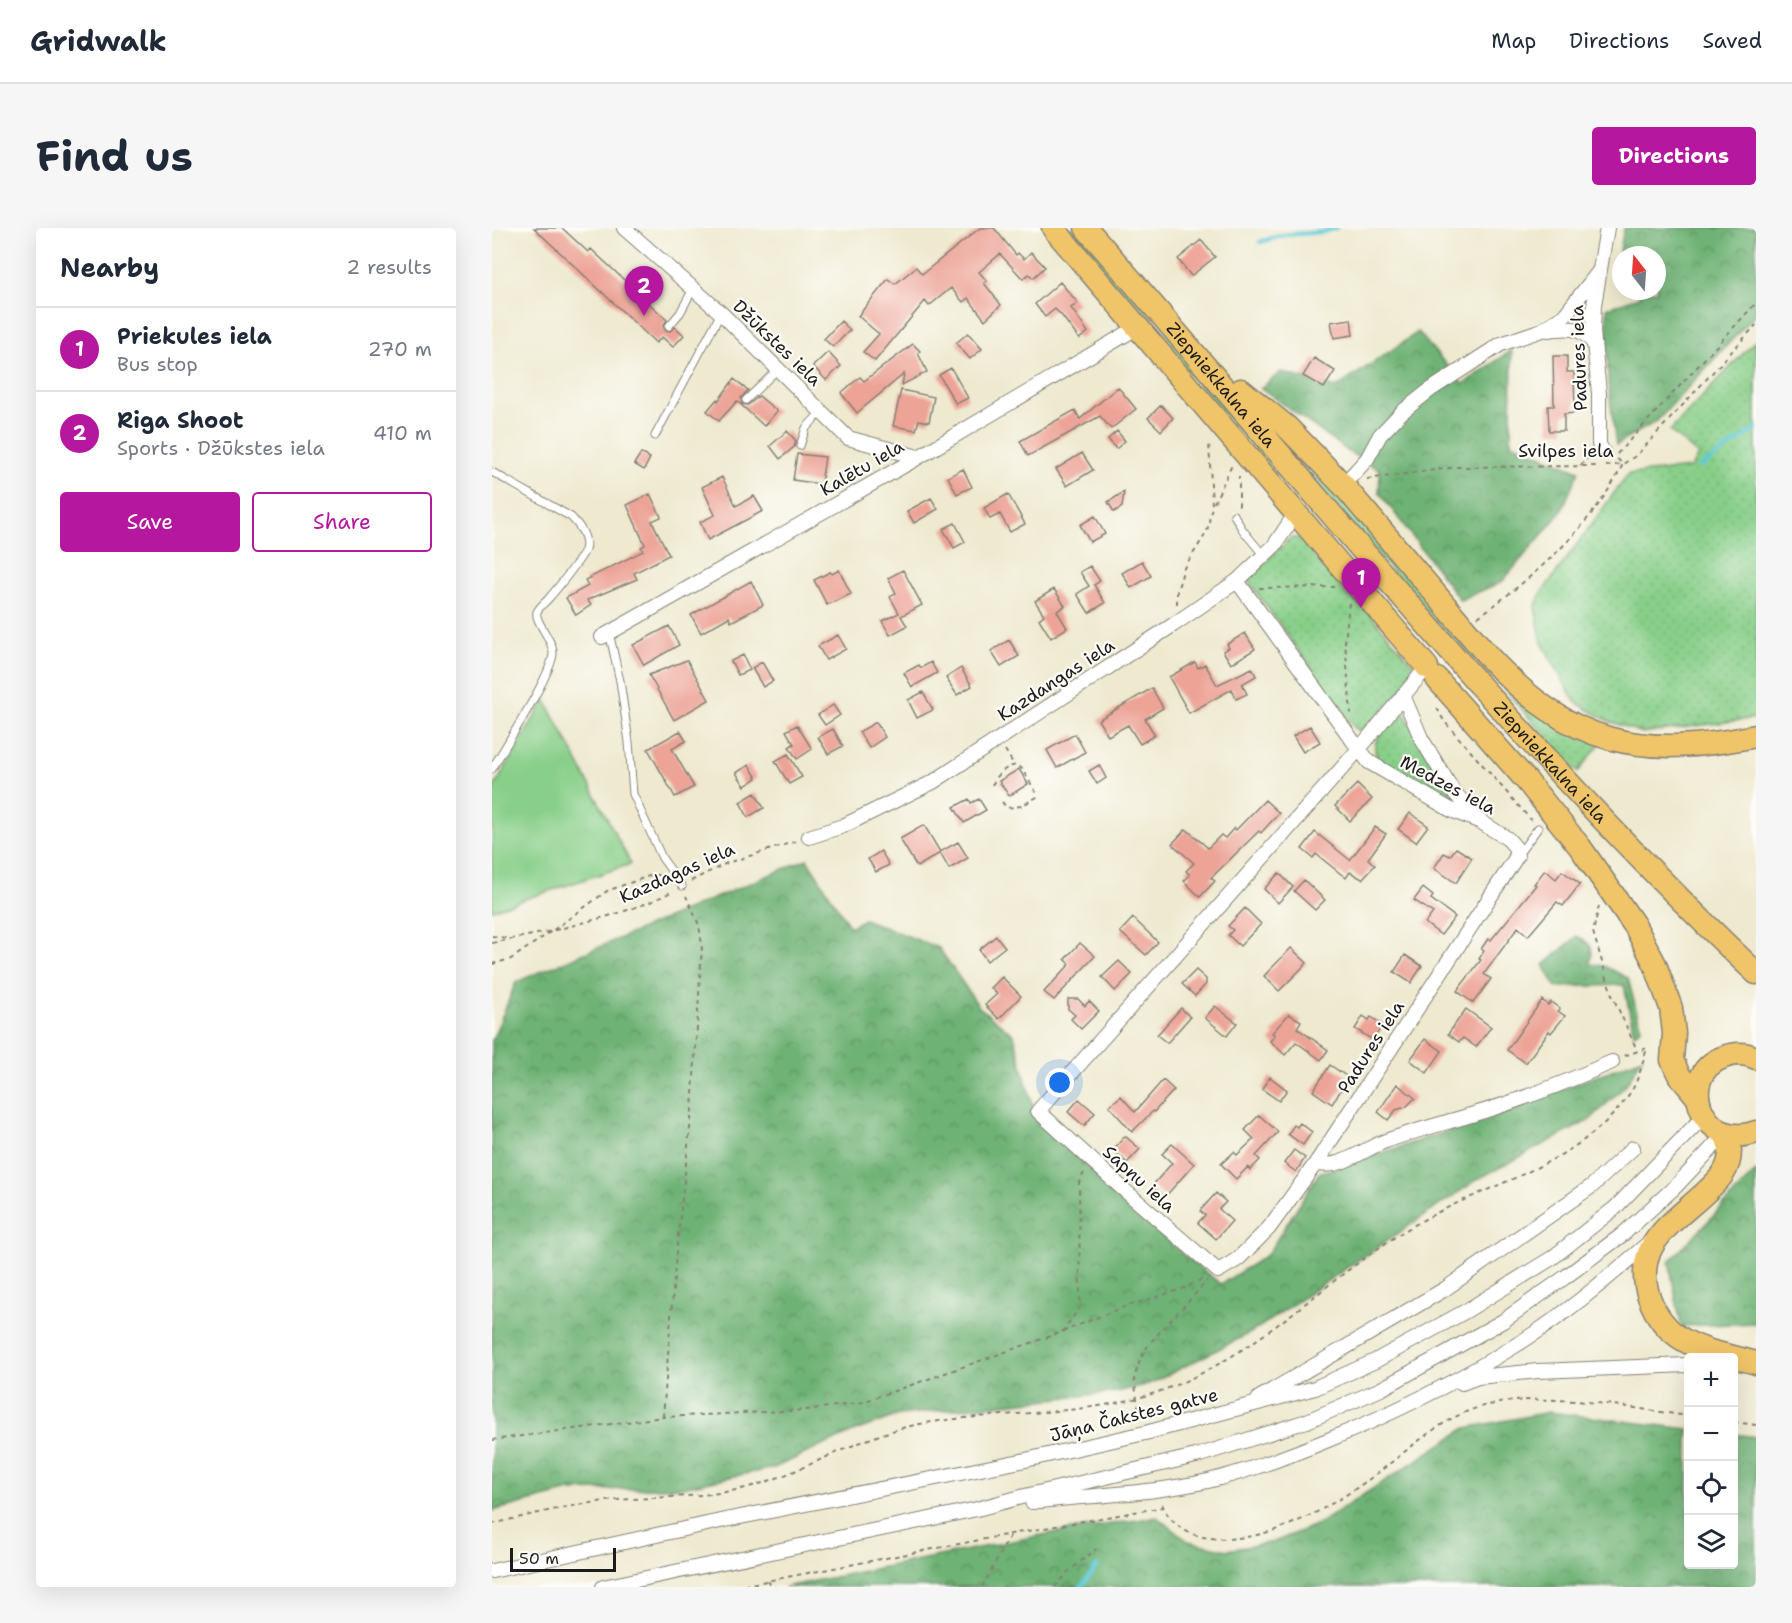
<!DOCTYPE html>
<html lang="en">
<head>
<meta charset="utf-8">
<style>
	:root { --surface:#fff; --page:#f6f6f7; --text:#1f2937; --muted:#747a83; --line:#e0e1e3; --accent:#b5179e }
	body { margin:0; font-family:"Shantell Sans",sans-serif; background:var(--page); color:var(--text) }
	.controls { position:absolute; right:18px; bottom:18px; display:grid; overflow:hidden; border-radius:6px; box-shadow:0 6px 24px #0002 }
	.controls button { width:54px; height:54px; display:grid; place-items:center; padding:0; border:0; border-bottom:2px solid var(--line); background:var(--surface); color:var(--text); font:30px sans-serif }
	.compass { position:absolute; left:1120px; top:18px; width:54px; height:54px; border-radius:50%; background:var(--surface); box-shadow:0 6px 24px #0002; rotate:343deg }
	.scale { position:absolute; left:18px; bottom:15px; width:106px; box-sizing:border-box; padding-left:6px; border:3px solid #1c1c1c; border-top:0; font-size:16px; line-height:21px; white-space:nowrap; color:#1c1c1c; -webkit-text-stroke:4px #fdfcf7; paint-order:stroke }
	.you { position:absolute; left:568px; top:855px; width:21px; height:21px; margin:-15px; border:4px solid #fff; border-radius:50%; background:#1a73e8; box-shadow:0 0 0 9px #1a73e833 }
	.badge { display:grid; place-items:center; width:39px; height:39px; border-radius:50%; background:var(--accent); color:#fff; font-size:20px; font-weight:700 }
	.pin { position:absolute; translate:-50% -50px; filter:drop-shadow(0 2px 3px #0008) }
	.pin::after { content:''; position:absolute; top:32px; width:21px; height:18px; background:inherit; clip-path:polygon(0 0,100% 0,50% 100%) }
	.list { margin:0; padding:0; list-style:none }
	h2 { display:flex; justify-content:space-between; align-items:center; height:78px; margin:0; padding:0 24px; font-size:26px }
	h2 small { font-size:20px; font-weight:400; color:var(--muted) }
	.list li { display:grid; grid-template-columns:39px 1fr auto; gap:18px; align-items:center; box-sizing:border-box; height:84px; padding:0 24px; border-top:2px solid var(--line) }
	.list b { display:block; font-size:22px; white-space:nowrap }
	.list p { margin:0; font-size:20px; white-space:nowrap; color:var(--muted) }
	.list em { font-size:20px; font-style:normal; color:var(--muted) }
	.actions { display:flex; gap:12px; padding:18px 24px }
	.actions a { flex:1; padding:14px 0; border:2px solid var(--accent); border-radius:6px; text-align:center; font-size:21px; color:var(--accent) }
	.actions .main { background:var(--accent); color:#fff }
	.icon { flex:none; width:33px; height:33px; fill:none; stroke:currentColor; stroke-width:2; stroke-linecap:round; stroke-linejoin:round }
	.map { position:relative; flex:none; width:1264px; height:1359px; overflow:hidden; border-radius:6px }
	header { display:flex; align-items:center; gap:36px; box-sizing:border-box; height:84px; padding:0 30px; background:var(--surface); border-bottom:2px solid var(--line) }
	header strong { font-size:28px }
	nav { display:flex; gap:33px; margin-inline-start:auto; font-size:21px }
	.intro { display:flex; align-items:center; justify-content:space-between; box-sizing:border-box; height:144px; padding:0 36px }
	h1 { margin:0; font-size:42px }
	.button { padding:15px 27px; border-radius:6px; background:var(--accent); color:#fff; font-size:21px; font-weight:700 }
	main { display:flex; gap:36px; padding:0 36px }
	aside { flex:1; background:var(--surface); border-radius:6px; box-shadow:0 6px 24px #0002 }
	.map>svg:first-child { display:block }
	.grass { fill:url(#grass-dots); stroke:#527652; stroke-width:1.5 }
	.forest { fill:url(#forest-crowns); stroke:#456748; stroke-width:1.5 }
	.garden { fill:#88cf89; stroke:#527652; stroke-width:1.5 }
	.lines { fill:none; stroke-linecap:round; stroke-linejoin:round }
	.stream { stroke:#5ec9d8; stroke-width:4.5 }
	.building { fill:#eda396 }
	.service-casing { stroke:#858276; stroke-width:9 }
	.minor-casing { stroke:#858276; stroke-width:16 }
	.trunk-casing { stroke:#858276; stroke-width:25 }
	.path { stroke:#858276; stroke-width:2; stroke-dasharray:4.5 4.5; stroke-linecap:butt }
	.service { stroke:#fff; stroke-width:7 }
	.minor { stroke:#fff; stroke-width:14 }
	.trunk { stroke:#f0c469; stroke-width:22 }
	.labels { text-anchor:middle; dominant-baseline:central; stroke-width:4.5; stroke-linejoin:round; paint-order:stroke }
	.street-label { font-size:18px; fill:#1c1c1c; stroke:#fdfcf7 }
</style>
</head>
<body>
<header>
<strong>Gridwalk</strong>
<nav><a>Map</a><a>Directions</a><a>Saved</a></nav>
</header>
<div class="intro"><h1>Find us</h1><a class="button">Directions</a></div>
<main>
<aside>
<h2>Nearby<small>2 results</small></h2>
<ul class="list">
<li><span class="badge">1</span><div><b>Priekules iela</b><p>Bus stop</p></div><em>270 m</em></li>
<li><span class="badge">2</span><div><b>Riga Shoot</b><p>Sports · Džūkstes iela</p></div><em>410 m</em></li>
</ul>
<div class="actions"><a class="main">Save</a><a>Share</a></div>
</aside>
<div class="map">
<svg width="1264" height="1359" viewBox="0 0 1264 1359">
	<defs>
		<pattern id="grass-dots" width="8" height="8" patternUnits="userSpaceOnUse" patternTransform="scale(1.5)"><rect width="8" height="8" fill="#88cf89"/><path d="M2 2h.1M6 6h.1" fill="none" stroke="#75b176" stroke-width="1.8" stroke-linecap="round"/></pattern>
		<pattern id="forest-crowns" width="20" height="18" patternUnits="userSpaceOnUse" patternTransform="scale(1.5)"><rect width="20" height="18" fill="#6eb275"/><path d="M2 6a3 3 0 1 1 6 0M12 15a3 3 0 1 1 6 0" fill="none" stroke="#5a905f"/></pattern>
	</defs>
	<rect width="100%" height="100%" fill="#fdfcf7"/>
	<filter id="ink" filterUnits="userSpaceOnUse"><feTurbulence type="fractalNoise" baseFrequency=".0167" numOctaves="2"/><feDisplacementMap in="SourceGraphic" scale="12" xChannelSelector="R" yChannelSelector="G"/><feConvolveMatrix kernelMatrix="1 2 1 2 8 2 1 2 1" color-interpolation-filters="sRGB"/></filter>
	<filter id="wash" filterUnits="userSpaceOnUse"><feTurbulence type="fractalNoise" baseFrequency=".008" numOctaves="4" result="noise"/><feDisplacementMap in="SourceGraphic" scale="24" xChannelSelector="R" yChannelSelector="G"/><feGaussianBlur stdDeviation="1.35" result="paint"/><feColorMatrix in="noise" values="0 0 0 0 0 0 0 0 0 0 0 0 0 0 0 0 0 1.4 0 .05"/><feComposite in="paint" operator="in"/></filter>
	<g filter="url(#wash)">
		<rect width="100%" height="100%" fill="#eee9cf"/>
		<path class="grass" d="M571 0H584L831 289 820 287Z
			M1264 112V490L1151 505 1116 493 1083 474 1050 415 1043 380 1048 367 1136 246 1199 240 1206 227 1178 203Z
			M776 192 808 222 991 431 1108 516 1086 544 1005 454 942 392 792 217Z
			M798 310H807L818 315 850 362 861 372 870 377 921 436C916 464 890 479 875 501L866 502 861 498 757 354 758 349Z
			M911 483 967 580 886 532C884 527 882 523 883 517 885 506 901 488 911 483Z"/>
		<path class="forest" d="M1132 0H1264V86L1165 193 1124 217 1116 156 1115 80 1149 68 1146 63H1165V27H1129V38L1126 34Z
			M926 104 971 156 1020 122 1019 215 1087 243 1069 284 1010 354 968 372 887 264 888 242 857 224 769 160 789 144 844 160Z
			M315 631 358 699 372 691 447 720 487 779 522 807 540 876 555 902 694 1029 729 1056 775 1027 827 945 1000 889 1150 830 1133 858 1098 892 988 950 760 1104 660 1155 625 1164 407 1187 363 1203 282 1240 190 1259 78 1263 0 1283V813L24 754Z
			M1085 708C1100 717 1103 719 1098 736L1112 738 1136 750 1149 800 1142 806 1132 757 1064 759 1052 737Z
			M1264 943V1095L1189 1098 1177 1034Z
			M1057 1184 1196 1201V1336H1242V1206L1264 1209V1359H293L560 1305 665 1289 696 1313 735 1322 782 1314 828 1295 974 1200Z"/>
		<path class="garden" d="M53 471 139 636 0 682V563Z"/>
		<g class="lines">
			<path class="stream" d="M768 14 791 7 830 4 844 0
				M1208 239 1264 201
				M589 1359 605 1338"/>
		</g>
		<g id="blocks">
			<path class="building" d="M42 0H70L96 24 99 21 175 92 171 98 173 102 178 103 183 99 192 107 181 119 170 109 164 115Z
				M488 0H502L524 27 526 25 532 31 539 24 553 39 541 50 537 46 531 51 508 26 487 44 495 53 492 55 509 77 493 92 476 70 471 74 459 60 437 78 433 73 383 133 371 124 387 106 366 88 396 51 403 56 424 39 430 46Z
				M709 12 723 29 699 48 686 31Z
				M568 54 586 75 579 80 596 104 587 111 570 88 563 81 553 89 543 76Z
				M859 91 861 107 842 110 839 94Z
				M349 93 358 102 341 119 332 111Z
				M476 105 490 121 478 131 464 115Z
				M421 116 428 123 426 125 435 144 410 157 412 146 365 185 349 165 368 149 372 153Z
				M336 124 349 138 334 152 321 138Z
				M1061 128H1075V144H1082L1083 185 1072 186V203H1057L1056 178H1062Z
				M822 130 843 143 832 160 811 148Z
				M459 140 476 170 464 176 447 147Z
				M242 151 256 162 249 170 250 176 256 177 267 168 285 183 272 198 245 173 227 193 215 183 225 171 226 173Z
				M626 159 644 181 619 201 608 188 536 228 528 213 583 182 588 191Z
				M409 162 442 169 437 194 427 192 424 202 401 198Z
				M669 177 681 190 669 203 656 190Z
				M295 203 304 213 302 219 288 231 278 218Z
				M625 203 633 213 624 221 616 211Z
				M149 225 158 230 152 242 142 236Z
				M590 225 601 242 575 258 564 241Z
				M305 226 333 229 329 256 301 252Z
				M471 241 480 259 465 266 456 249Z
				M230 249 244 278 262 268 271 283 216 312 208 294 223 287 210 259Z
				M632 264 630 279 622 284 616 274Z
				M158 266 169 289 160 293 177 327 142 345 145 351 95 372 99 377 84 387 74 370 96 358 93 352 151 323 149 319 153 317 135 277Z
				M516 266 533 296 518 304 508 286 498 291 492 280Z
				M439 270 446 281 422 295 415 283Z
				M603 288 613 306 598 314 588 297Z
				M463 295 473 314 462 320 451 301Z
				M650 333 659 348 639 360 630 345Z
				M598 338 608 353 602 357 613 375 597 385 585 366 597 358 588 344Z
				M347 342 359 366 335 377 322 352 338 344 340 346Z
				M411 342 430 377 409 388 415 398 398 407 390 393 407 385 398 369 404 365 396 350Z
				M259 353 271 377 239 394 237 389 209 405 199 387Z
				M562 361 573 378 565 383 575 400 559 410 547 391 552 387 543 373Z
				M177 398 187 417 152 437 141 417Z
				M753 405 763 421 739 436 731 423 737 420 735 416Z
				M346 407 354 421 334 432 326 418Z
				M517 412 527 428 509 439 499 423Z
				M251 427 258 442 246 447 239 433Z
				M195 432 217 472 182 492 157 447Z
				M270 434 281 453 271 459 260 440Z
				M439 434 445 445 420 459 412 445 427 437 429 440Z
				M703 434 706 440 713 436 725 457 760 440 764 448 750 456 755 466 744 471 740 461 697 485 677 449Z
				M469 440 480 458 465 467 454 450Z
				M660 460 671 480 653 491 663 507 648 516 636 497 616 508 606 492Z
				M431 464 441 482 425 490 416 472Z
				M341 477 348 487 333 497 326 487Z
				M384 494 393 509 377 520 367 504Z
				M305 497 320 521 305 531 297 519 302 516 294 503Z
				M818 498 828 514 811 524 801 508Z
				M341 501 351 518 336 526 326 509Z
				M188 503 194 513 180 521 202 559 183 569 156 521Z
				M583 506 593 524 565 540 555 522Z
				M296 526 310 549 297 556 283 533Z
				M257 537 265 550 253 558 244 545Z
				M607 537 614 550 605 556 597 543Z
				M527 541 536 556 517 568 507 553Z
				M865 556 880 571 858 593 843 578Z
				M263 565 272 580 256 589 248 574Z
				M477 571 479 575 487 571 494 582 472 595 462 579Z
				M773 572 787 585 769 605 767 603 719 650 723 653 708 669 692 653 698 647 694 643 702 635 680 616 694 601 716 620 729 607 733 610 742 600 744 602Z
				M918 585 936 598 924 614 906 601Z
				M432 597 448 624 466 614 476 630 457 641 448 625 425 639 408 611Z
				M883 599 894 606 876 631 883 637 870 651 858 644 854 650 824 626 821 630 810 621 823 604 858 632Z
				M964 620 980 630 964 655 942 640 952 625 958 628Z
				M389 623 397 637 384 644 376 631Z
				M1053 642 1064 651 1070 643 1088 656 1071 678 1065 674 1036 708 1026 699 992 746 999 751 981 775 965 763 989 732 987 731 992 723 989 721 996 711 999 712 1044 657 1042 656Z
				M787 645 801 659 786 675 772 661Z
				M812 652 833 672 823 682 802 663Z
				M931 660 941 668 939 671 963 689 949 707 933 695 941 685 922 672Z
				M753 680 769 696 748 718 736 707 741 702 736 698Z
				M641 690 666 714 654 727 628 704Z
				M504 708 513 719 495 733 487 722Z
				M588 715 603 728 562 772 552 764 578 736 573 731Z
				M799 720 815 735 787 763 772 748Z
				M913 727 930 738 919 755 902 744Z
				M627 733 640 746 623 763 610 749Z
				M704 742 714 751V756L703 768 690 756Z
				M510 749 529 768 507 791 493 777 505 766 499 760Z
				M576 771H586L593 778 597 773 607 783 589 801 579 791 583 787 576 781Z
				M1050 772 1056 777 1059 774 1068 781 1066 783 1073 788 1059 805 1057 803 1034 835 1015 822Z
				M723 778 745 795 735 808 713 790Z
				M689 780 698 789 675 815 665 807Z
				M974 781 999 799 984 819 971 810 967 814 956 806Z
				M797 786 809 793 805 800 836 822 829 832 804 814 793 827 778 813 783 807 780 805Z
				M871 788 877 792 879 789 891 797 881 812 863 801Z
				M933 811 950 823 935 845 918 832Z
				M838 837 857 850 840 876 821 863Z
				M778 849 795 862 787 873 770 861Z
				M671 852 682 862 662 884 661 883 640 904 617 878 629 868 643 884Z
				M905 856 923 870 914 879 904 882 896 892 886 884Z
				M587 871 603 885 592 898 576 884Z
				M767 887 786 904 764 928 768 932 758 942 756 939 744 951 729 936 742 924 745 927 762 911 753 902Z
				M808 895 820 904 811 917 796 906 802 897 805 899Z
				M633 908 648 921 635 935 621 922Z
				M680 916 702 936 673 969 660 958 680 935 670 926Z
				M802 922 813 930 804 944 792 935Z
				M724 965 734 974 727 981 740 993 724 1011 706 995 713 987 708 983Z"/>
		</g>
	</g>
	<g filter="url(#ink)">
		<use href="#blocks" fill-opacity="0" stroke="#858276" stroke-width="1.5"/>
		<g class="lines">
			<g class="service-casing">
				<path id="service" d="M177 98 188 85 201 61
					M254 172 286 141
					M163 208 229 85
					M308 218 314 200 329 184
					M0 244 79 289C87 297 97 309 93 322 89 331 65 361 57 370 54 374 47 379 45 384 42 393 62 413 61 426 59 448 13 518 0 541
					M742 287 750 301 772 328
					M117 404 128 453 137 514 141 566 170 630 190 658
					M1025 628 1046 600"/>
			</g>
			<g class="minor-casing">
				<path id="minor" d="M132 0 229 85 356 210 426 229
					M1056 102C1076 99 1089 98 1102 116
					M1111 224 1107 216V165L1101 104 1102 77 1115 0
					M851 257 875 231 888 207 910 184 938 162 1009 116 1050 102 1072 88 1108 42
					M745 353 861 513 877 534 959 582 989 594 1016 611 1023 619 1025 628 824 935 777 1000 746 1031 726 1043 630 960 546 883 867 521 935 439
					M110 409 420 233 646 99
					M911 467 929 510 961 563 987 592
					M317 609 351 598 441 554 681 397 745 353 782 318 804 285
					M824 935C845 943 871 922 891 914 920 903 950 896 979 887 1027 873 1075 854 1120 834
					M970 1155 986 1149 1046 1143 1196 1137
					M767 1170 953 1061 1100 958 1141 920
					M540 1274C599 1267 658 1266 716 1253 757 1243 797 1228 836 1212 902 1185 966 1153 1026 1116 1074 1086 1117 1049 1159 1013
					M0 1343 233 1292 529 1233 653 1205 823 1160 883 1133 974 1083 1060 1030 1123 980 1212 888
					M111 1359 485 1281 533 1268 708 1227 815 1193 889 1161 1011 1093 1072 1050 1130 1007 1184 958 1233 906"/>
			</g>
			<g class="trunk-casing">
				<g id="trunk">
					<path d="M561 0 935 439"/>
					<path id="s1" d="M594 0C814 251 1021 515 1264 745"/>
					<path d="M749 162 795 199 851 257 997 429C1079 518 1148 531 1264 508"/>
					<path d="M945 451 1034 552 1088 619 1143 698 1163 736 1179 780 1182 805 1180 832 1187 847 1206 870"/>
					<path d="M1264 830C1254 825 1243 825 1232 829 1182 847 1210 924 1264 904"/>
					<path d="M1233 906C1235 911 1238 918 1238 923 1238 941 1228 951 1216 962 1183 994 1139 1016 1157 1069 1175 1120 1218 1122 1264 1135"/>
				</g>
			</g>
			<path class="path" d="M1125 226 1264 75
				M1088 238 1097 229
				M1114 238 1131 236 1145 227 1264 97
				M875 251 966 239 1105 238
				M722 275 740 237
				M747 278V248
				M767 360 842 359
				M857 375 853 414 859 486
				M685 376V363L692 340 715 304 720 278 717 214
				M986 389C1043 348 1100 299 1131 236L1124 230
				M945 480 952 493 1039 592
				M513 522 522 537
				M500 557C506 546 513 538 526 537L530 541 545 566V569L529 578 515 580 510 574
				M199 653 235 635 305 613
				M1107 678 1101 704 1120 767 1145 822
				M0 708 14 710
				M0 715 60 703 115 663 160 647H169
				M0 736 19 731 60 703 124 686 161 673 181 663
				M570 1104 588 1079 587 954 592 945
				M171 1189 184 1025 200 882 210 717 207 697 194 668
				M648 1190 642 1151 648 1132 656 1117 715 1053
				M1242 1194 1264 1197
				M0 1212 171 1189 313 1182 368 1175 570 1104 626 1081 690 1061 713 1050
				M670 1276C679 1298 697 1308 719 1310 781 1317 850 1273 896 1237 924 1215 953 1189 988 1179 1053 1162 1132 1179 1196 1188
				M0 1296C38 1287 76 1277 115 1273 162 1268 211 1271 257 1259 316 1243 368 1207 428 1196 512 1181 604 1191 684 1157 777 1119 845 1039 933 991 1003 953 1094 934 1140 862 1147 850 1151 834 1155 820L1132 828
				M275 1353 283 1359
				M243 1359 519 1306 671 1279
				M490 1359 519 1306
				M563 1359 576 1344 604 1321"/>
			<use href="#service" class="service"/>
			<use href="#minor" class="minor"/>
			<use href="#trunk" class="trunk"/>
		</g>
	</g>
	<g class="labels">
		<g class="street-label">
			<text transform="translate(285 115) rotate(44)">Džūkstes iela</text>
			<text transform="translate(1087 130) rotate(-92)">Padures iela</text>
			<text stroke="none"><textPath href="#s1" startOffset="207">Ziepniekkalna iela</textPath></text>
			<text x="1074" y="223">Svilpes iela</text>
			<text transform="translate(370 240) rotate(-30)">Kalētu iela</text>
			<text transform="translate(564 452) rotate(-33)">Kazdangas iela</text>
			<text stroke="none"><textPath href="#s1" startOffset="708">Ziepniekkalna iela</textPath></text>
			<text transform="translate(956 557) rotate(28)">Medzes iela</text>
			<text transform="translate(185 645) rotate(-24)">Kazdagas iela</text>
			<text transform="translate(879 819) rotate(-57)">Padures iela</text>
			<text transform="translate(647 951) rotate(42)">Sapņu iela</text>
			<text transform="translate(642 1187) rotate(-14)">Jāņa Čakstes gatve</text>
		</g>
	</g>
</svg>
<div class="controls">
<button>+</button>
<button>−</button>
<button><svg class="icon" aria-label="locate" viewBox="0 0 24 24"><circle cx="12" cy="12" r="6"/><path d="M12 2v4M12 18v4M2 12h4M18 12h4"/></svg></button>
<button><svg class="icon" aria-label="layers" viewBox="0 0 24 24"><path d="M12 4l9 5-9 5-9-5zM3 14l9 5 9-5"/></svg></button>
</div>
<svg class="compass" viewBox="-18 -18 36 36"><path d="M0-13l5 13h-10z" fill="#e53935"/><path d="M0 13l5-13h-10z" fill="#747a83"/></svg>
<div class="scale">50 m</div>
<div class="you"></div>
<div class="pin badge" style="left:869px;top:380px">1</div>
<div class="pin badge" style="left:152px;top:88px">2</div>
</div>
</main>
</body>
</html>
